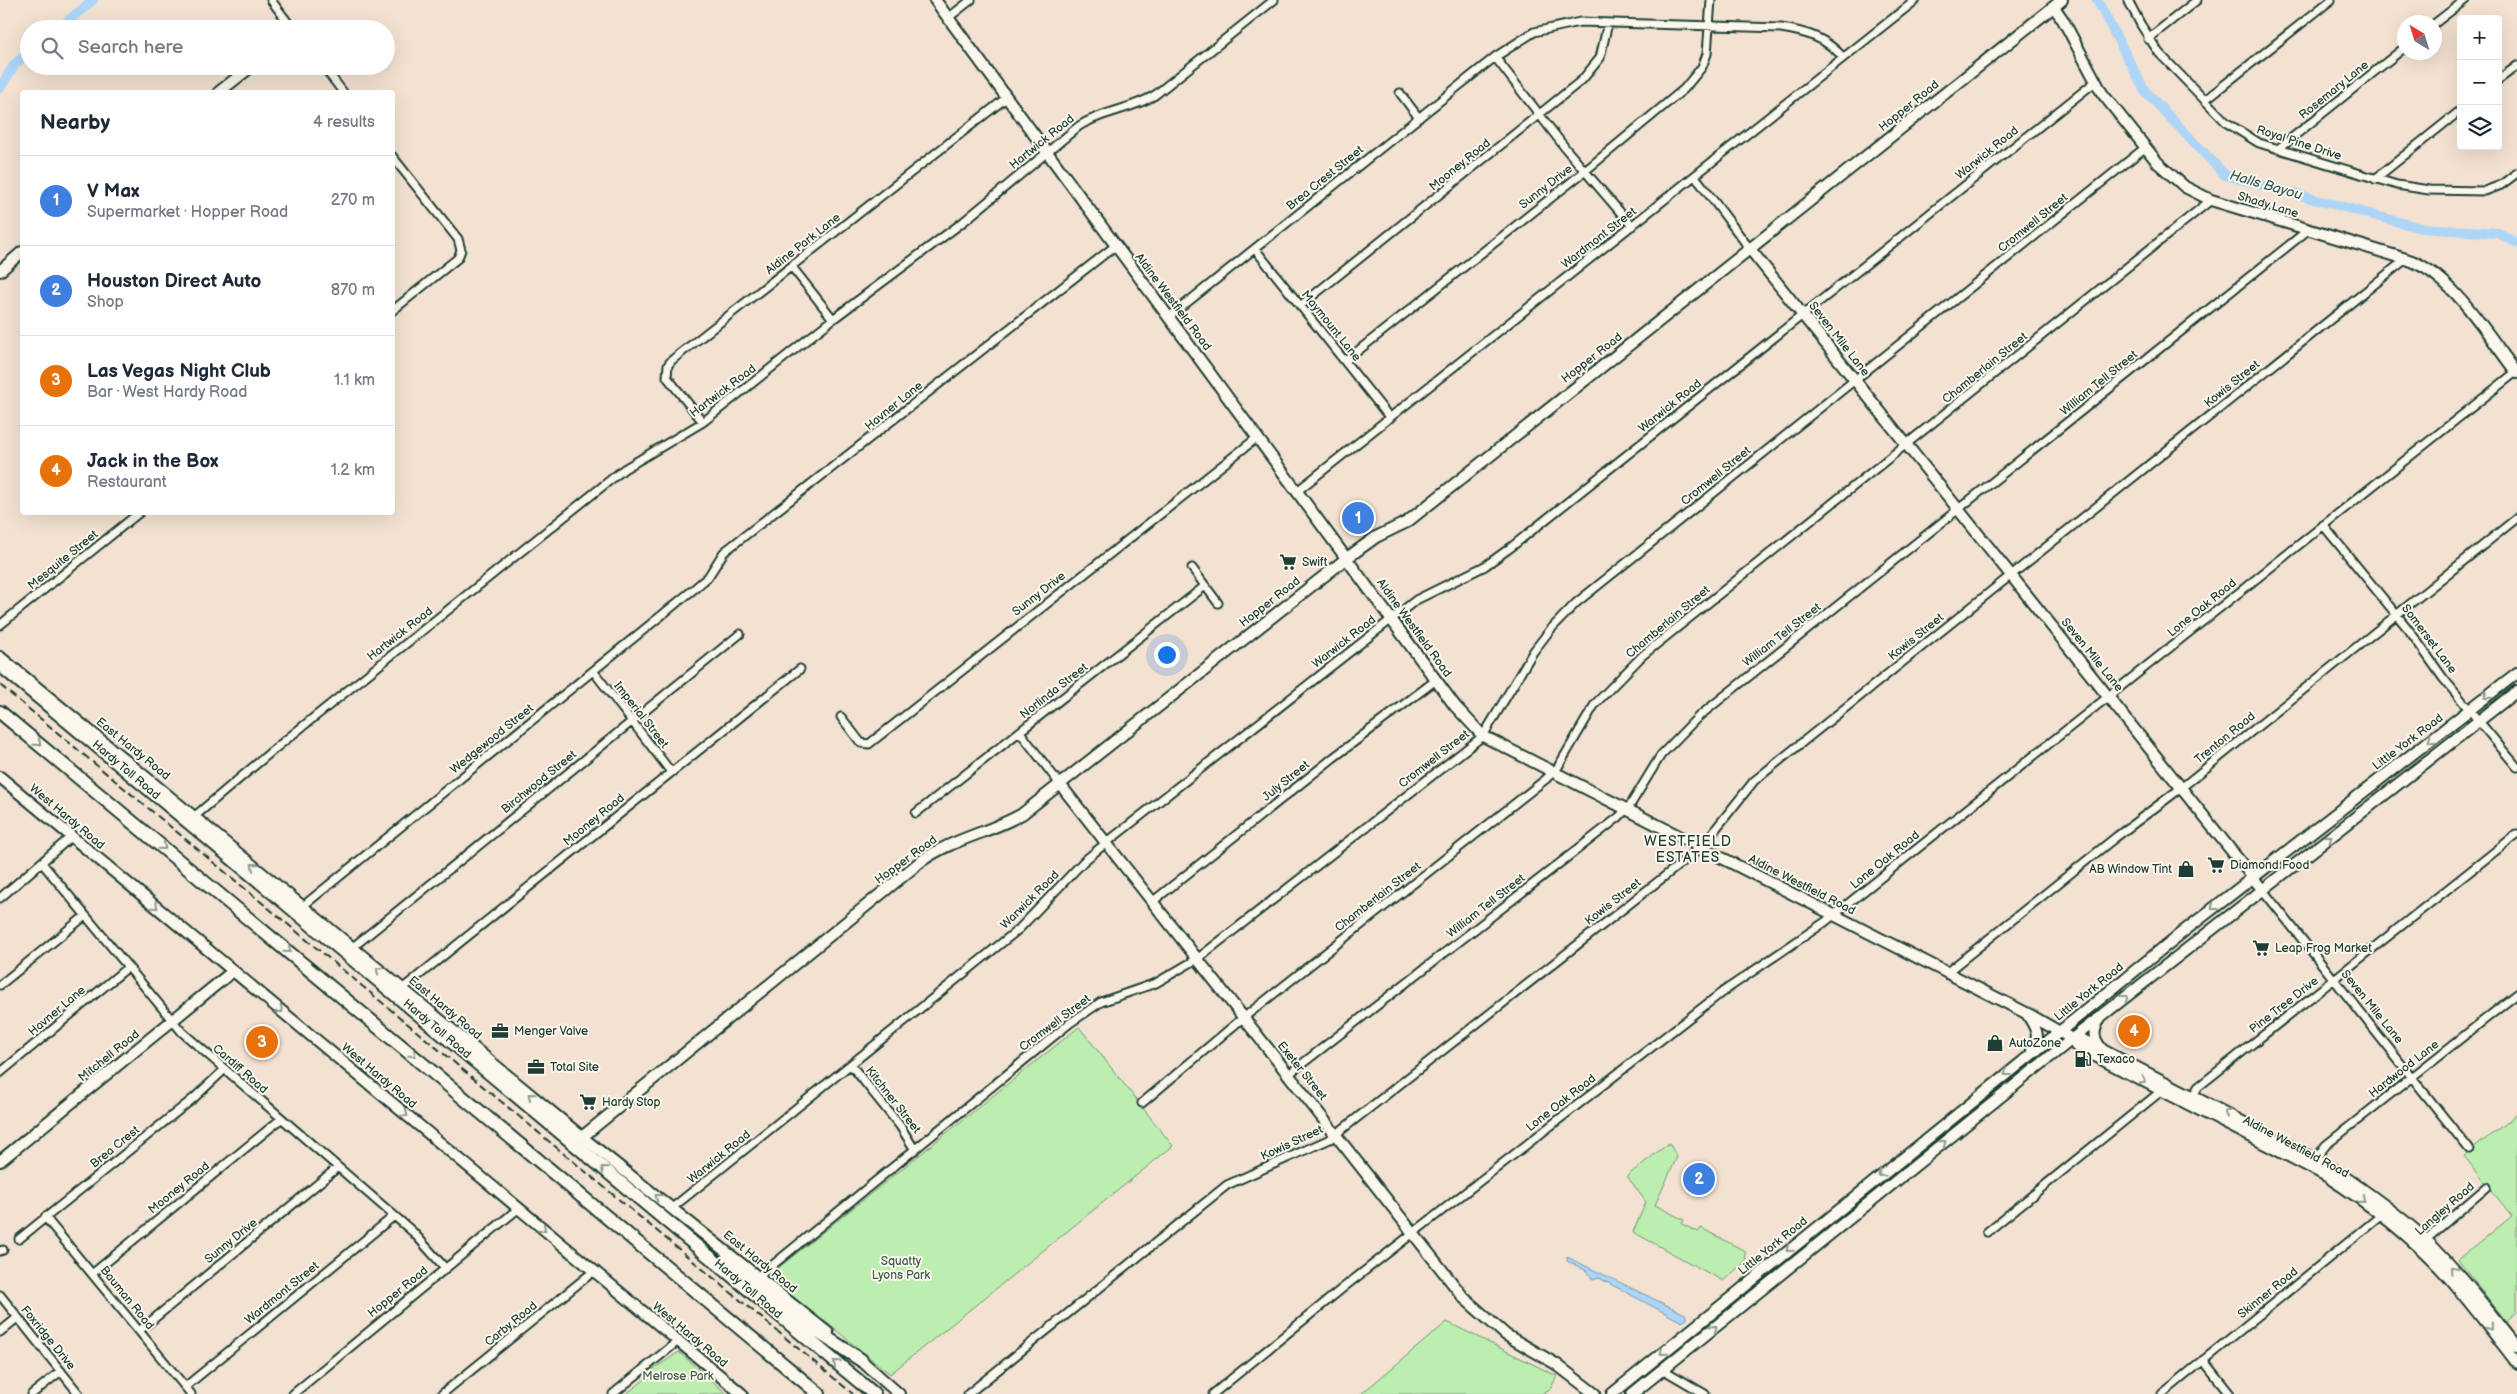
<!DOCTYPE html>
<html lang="en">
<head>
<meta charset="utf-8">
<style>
	:root { --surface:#fff; --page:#f6f6f7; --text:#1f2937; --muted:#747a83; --line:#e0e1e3; --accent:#2563eb }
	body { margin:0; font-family:"Balsamiq Sans",sans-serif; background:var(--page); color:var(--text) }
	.controls { position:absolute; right:15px; top:15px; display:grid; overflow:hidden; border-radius:5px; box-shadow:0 5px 20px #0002 }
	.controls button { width:45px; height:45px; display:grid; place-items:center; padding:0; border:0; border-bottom:1px solid var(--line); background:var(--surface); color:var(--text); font:25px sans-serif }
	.compass { position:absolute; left:2397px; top:15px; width:45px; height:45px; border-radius:50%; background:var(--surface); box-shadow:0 5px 20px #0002; rotate:322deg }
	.you { position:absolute; left:1166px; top:654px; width:18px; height:18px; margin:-12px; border:4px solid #fff; border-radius:50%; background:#1a73e8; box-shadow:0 0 0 8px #1a73e833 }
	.badge { display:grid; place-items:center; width:32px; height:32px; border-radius:50%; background:var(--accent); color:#fff; font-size:16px; font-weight:700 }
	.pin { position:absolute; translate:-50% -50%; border:2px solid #fff; box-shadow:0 1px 5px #0006 }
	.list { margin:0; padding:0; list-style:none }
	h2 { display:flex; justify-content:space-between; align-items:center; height:65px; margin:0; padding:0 20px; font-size:21px }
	h2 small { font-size:16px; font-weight:400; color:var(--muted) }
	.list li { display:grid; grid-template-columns:32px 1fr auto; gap:15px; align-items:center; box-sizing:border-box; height:90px; padding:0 20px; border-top:1px solid var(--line) }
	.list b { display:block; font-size:19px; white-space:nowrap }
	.list p { margin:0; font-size:16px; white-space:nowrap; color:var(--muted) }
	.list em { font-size:16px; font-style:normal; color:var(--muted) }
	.icon { flex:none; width:28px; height:28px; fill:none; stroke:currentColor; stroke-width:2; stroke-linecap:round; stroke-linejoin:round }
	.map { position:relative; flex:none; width:2517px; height:1394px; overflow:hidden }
	.search { position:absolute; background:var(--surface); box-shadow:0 5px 20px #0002; left:20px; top:20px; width:375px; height:55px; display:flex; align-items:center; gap:12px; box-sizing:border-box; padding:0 18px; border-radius:28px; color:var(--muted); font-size:19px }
	.panel { position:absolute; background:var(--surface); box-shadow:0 5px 20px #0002; left:20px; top:90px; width:375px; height:425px; border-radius:5px }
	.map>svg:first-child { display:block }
	.green { fill:#bbeeaf; stroke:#6d9672 }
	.water { fill:#add5f8; stroke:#7498aa }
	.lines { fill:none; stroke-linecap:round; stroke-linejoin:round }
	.river { stroke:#add5f8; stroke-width:10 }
	.street-casing { stroke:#1f3d34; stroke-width:11 }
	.secondary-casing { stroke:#1f3d34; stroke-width:14 }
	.highway-casing { stroke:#1f3d34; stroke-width:16 }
	.street { stroke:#fbf7ec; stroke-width:7 }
	.secondary { stroke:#fbf7ec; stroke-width:10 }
	.highway { stroke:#fbf7ec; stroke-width:12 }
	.rail { stroke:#1f3d34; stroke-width:2; stroke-dasharray:8 4; stroke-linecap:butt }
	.oneway { stroke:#8d9a90 }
	.labels { text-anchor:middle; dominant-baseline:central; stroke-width:4; stroke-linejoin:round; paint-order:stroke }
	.street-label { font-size:12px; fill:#1f3d34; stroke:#fbf7ec }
	.poi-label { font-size:12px; fill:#1f3d34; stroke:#fbf7ec; text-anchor:start }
	.park-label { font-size:12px; fill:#3e604d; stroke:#fbf7ec }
	.water-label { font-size:14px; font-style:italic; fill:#3b5b5b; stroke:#fbf7ec }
	.neighbourhood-label { font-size:14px; letter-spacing:1px; fill:#1f3d34; stroke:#fbf7ec }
</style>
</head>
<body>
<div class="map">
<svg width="2517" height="1394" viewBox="0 0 2517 1394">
	<rect width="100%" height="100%" fill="#f3e2d1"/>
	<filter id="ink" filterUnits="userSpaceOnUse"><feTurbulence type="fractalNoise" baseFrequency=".02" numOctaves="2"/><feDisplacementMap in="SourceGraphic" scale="10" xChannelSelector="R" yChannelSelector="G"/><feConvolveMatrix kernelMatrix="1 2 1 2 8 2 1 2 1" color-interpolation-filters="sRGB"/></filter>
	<g filter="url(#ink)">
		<path class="green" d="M1079 1027 1173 1146 890 1374 826 1322 812 1315 805 1306 768 1276Z
			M2517 1114V1312L2506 1321 2458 1260 2512 1216 2464 1156Z
			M1669 1143 1677 1157 1655 1205 1684 1220 1682 1224 1698 1232 1701 1228 1745 1251 1746 1261 1723 1281 1633 1232 1646 1202 1627 1176Z
			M1447 1322 1557 1376 1551 1388 1542 1394H1361Z
			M679 1352 727 1394H626L652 1374V1370Z"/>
		<path class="water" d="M1567 1257 1685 1314 1687 1319 1682 1322 1599 1278 1593 1280 1587 1271 1567 1261Z"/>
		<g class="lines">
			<path class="river" d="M2097 0 2145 91 2225 175 2421 228 2498 233 2517 243
				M58 29 93 0
				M0 88 15 64 29 52"/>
			<g class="street-casing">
				<path id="street" d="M271 0 293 29
					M2128 0 2141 25 2159 53 2227 123 2259 143 2397 185 2429 190 2485 191 2501 185 2517 173
					M948 18 971 0
					M2434 24 2465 0
					M2148 39 2197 0
					M1495 57 1566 149 1632 226
					M323 66 343 92
					M2498 80 2517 66
					M1400 93 1419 118
					M2205 100 2331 0
					M2278 149 2404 48
					M392 156 458 239 461 250 458 258 392 311
					M1695 176 1750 249
					M2375 179 2461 110
					M1255 249 1390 418
					M792 267 833 319
					M1300 306 1582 80 1600 58 1608 23
					M1169 317 1495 57 1534 32 1580 22 1781 28C1808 32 1825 38 1843 57
					M1345 361 1585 171 1684 89 1702 67 1707 54 1711 0
					M703 422 667 377 668 365 672 360 1006 98
					M1296 492 1916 0
					M2323 525 2409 630 2443 678 2517 767
					M1192 568 1218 603
					M0 625 140 512
					M594 672 671 772
					M841 717 861 743 869 744 1258 437
					M1020 732 1059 783
					M916 813 1205 586
					M195 816 272 751 624 469 703 422 833 319 963 222 1079 126C1102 111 1131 110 1155 95L1274 0
					M42 863 182 1032 413 1232 446 1269
					M2262 889 2469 1149
					M0 898 72 836
					M1152 902 1333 758 1436 680
					M303 906 694 589 708 577 724 552 1115 246
					M353 947 740 634
					M1946 973 2116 837 2181 788 2517 518
					M0 985 85 916
					M402 989 800 669
					M851 1065 900 1126 915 1150
					M0 1073 128 967
					M1289 1074 1619 817 1631 804 1661 755 1698 717 2308 230
					M2191 1100 2198 1087 2517 834
					M1142 1103 1238 1022 1546 779 1558 767 1595 704 1643 655 2211 200
					M2313 1162 2326 1145 2517 994
					M672 1208 1019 929 1084 861 1106 843 1416 600 1485 566 1510 548 2095 82
					M45 1217 191 1394
					M1987 1232 2165 1088
					M19 1239 194 1098 224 1070
					M2423 1242 2487 1187
					M0 1251 3 1250
					M92 1274 281 1119
					M758 1277 1070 1023 1101 1002 1156 983 1197 959 1483 736 1533 652 1550 630 1576 603 2146 147
					M0 1295 79 1394
					M139 1331 337 1168
					M0 1332 17 1318
					M2203 1360 2230 1394
					M1662 1369 1705 1394
					M185 1387 394 1216
					M32 1394 61 1371
					M293 1394 519 1208
					M442 1394 594 1271
					M613 1394 678 1341
					M968 1394 1227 1185 1330 1139 1693 854 1706 841 1754 781 2406 259
					M1213 1394 1344 1287 1721 993 1825 922 2516 372
					M2162 1394 2384 1213"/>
			</g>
			<g class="secondary-casing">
				<path id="secondary" d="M935 0 1455 706 1483 736 2032 1016 2072 1039 2083 1040 2330 1167C2363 1189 2396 1212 2425 1239 2459 1272 2488 1310 2517 1347
					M2054 7 2063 20 2102 93 2158 163 2185 187 2211 200 2406 259C2452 273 2488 336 2517 373
					M219 92 252 66
					M1750 249 2262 889
					M0 271 22 252
					M0 657 582 1137 828 1333
					M0 777 742 1394
					M1059 783 1464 1298 1506 1335 1556 1364 1595 1394
					M2027 1014C2035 1026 2042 1037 2032 1050
					M2100 1018C2093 1031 2092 1037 2101 1048
					M2072 1039 2076 1046 2325 1175C2367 1202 2409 1234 2443 1271 2469 1300 2493 1332 2517 1363
					M582 1137 920 862C951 839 989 833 1022 814L1347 558 1376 537 1407 522 2062 0
					M0 1161 233 971
					M855 1355 899 1394
					M1612 1394 2184 931 2517 673
					M1632 1394 2072 1039 2517 691"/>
			</g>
			<g class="highway-casing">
				<path id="highway" d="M0 665 874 1394
					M0 712 819 1394
					M726 1260 798 1319 861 1360"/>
			</g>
			<use href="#street" class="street"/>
			<use href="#secondary" class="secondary"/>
			<use href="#highway" class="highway"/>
			<path class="rail" d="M0 685 853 1394"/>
		</g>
		<defs><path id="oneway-chevron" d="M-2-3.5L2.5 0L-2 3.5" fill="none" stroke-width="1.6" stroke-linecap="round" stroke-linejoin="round" transform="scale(1.25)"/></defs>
		<g class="oneway">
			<use href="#oneway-chevron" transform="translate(2487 696) rotate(141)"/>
			<use href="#oneway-chevron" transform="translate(2431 740) rotate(143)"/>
			<use href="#oneway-chevron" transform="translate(38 743) rotate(39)"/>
			<use href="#oneway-chevron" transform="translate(2329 838) rotate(-37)"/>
			<use href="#oneway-chevron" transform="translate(163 847) rotate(40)"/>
			<use href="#oneway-chevron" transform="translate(254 866) rotate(-140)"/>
			<use href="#oneway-chevron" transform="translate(155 906) rotate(39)"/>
			<use href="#oneway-chevron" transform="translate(2214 907) rotate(142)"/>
			<use href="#oneway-chevron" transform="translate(288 950) rotate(40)"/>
			<use href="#oneway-chevron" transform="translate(379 970) rotate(-140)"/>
			<use href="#oneway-chevron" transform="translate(2125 998) rotate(-38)"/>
			<use href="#oneway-chevron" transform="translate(280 1010) rotate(40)"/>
			<use href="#oneway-chevron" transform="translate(413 1054) rotate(40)"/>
			<use href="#oneway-chevron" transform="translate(2007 1073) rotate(142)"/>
			<use href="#oneway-chevron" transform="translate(2143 1081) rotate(27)"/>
			<use href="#oneway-chevron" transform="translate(531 1096) rotate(-140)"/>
			<use href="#oneway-chevron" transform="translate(2227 1113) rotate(-153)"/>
			<use href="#oneway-chevron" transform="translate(405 1114) rotate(40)"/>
			<use href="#oneway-chevron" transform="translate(1943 1143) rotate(-39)"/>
			<use href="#oneway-chevron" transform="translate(604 1169) rotate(-140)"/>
			<use href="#oneway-chevron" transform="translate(1881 1174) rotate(141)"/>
			<use href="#oneway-chevron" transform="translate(658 1197) rotate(-142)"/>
			<use href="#oneway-chevron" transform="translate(2362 1200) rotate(39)"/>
			<use href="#oneway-chevron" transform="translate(543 1229) rotate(40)"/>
			<use href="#oneway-chevron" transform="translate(1789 1249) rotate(141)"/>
			<use href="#oneway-chevron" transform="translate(2453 1269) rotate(-131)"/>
			<use href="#oneway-chevron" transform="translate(2489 1327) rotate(52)"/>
			<use href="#oneway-chevron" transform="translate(1714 1328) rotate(-39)"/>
			<use href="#oneway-chevron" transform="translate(1663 1352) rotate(141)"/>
			<use href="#oneway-chevron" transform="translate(836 1363) rotate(-140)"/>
		</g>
	</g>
	<defs>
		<g id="supermarket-bare" transform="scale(1.35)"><path d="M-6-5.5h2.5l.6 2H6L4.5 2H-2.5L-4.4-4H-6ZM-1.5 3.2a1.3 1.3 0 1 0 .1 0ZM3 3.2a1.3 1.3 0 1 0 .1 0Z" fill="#1f3d34" stroke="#fbf7ec" stroke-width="2.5" paint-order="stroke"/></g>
		<g id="shop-bare" transform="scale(1.35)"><path d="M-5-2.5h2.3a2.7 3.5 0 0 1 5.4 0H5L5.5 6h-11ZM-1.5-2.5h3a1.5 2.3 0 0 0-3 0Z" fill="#1f3d34" stroke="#fbf7ec" stroke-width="2.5" paint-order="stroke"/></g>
		<g id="office-bare" transform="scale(1.35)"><path d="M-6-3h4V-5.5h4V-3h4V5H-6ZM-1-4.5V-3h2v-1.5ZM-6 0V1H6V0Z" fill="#1f3d34" stroke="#fbf7ec" stroke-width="2.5" paint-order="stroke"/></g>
		<g id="fuel-bare" transform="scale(1.35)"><path d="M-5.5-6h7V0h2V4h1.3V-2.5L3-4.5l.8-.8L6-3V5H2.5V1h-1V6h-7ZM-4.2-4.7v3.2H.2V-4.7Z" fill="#1f3d34" stroke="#fbf7ec" stroke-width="2.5" paint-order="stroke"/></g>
	</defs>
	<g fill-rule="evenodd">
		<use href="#supermarket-bare" x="1288" y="562"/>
		<use href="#supermarket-bare" x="2216" y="865"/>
		<use href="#shop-bare" x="2186" y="869"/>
		<use href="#supermarket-bare" x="2261" y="948"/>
		<use href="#office-bare" x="500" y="1031"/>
		<use href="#shop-bare" x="1995" y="1043"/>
		<use href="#fuel-bare" x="2083" y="1059"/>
		<use href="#office-bare" x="536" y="1067"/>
		<use href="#supermarket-bare" x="588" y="1102"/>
	</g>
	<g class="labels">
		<g class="street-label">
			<text transform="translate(2334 90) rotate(-39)">Rosemary Lane</text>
			<text transform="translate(1909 106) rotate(-39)">Hopper Road</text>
			<text transform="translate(1042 142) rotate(-39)">Hartwick Road</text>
			<text transform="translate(2299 143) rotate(18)">Royal Pine Drive</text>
			<text transform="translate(1987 153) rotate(-39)">Warwick Road</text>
			<text transform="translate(1460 165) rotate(-39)">Mooney Road</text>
			<text transform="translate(1325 178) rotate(-39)">Brea Crest Street</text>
			<text transform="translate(1546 187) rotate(-38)">Sunny Drive</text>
			<text transform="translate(2268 205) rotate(17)">Shady Lane</text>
			<text transform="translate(2033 223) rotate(-39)">Cromwell Street</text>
			<text transform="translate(1599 238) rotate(-38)">Wardmont Street</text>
			<text transform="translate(803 244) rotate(-38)">Aldine Park Lane</text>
			<text transform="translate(1173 302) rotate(53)">Aldine Westfield Road</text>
			<text transform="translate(1331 326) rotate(51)">Maymount Lane</text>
			<text transform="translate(1839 339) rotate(52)">Seven Mile Lane</text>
			<text transform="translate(1592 358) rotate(-38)">Hopper Road</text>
			<text transform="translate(1985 368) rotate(-39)">Chamberlain Street</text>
			<text transform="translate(2099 383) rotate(-39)">William Tell Street</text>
			<text transform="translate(2232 384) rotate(-39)">Kowis Street</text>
			<text transform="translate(723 391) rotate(-37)">Hartwick Road</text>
			<text transform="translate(894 406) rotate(-39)">Havner Lane</text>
			<text transform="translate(1670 406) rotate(-39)">Warwick Road</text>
			<text transform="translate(1716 476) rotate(-39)">Cromwell Street</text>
			<text transform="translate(63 560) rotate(-39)">Mesquite Street</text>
			<text transform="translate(1039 594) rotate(-38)">Sunny Drive</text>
			<text transform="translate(1270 602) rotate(-38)">Hopper Road</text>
			<text transform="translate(2202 608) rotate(-39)">Lone Oak Road</text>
			<text transform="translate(1668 622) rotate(-40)">Chamberlain Street</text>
			<text transform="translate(1414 628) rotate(54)">Aldine Westfield Road</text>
			<text transform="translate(400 634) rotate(-38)">Hartwick Road</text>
			<text transform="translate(1782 635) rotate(-38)">William Tell Street</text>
			<text transform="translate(1916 637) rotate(-39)">Kowis Street</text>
			<text transform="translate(2429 639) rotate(53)">Somerset Lane</text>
			<text transform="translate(1344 642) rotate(-38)">Warwick Road</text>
			<text transform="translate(2092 655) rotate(51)">Seven Mile Lane</text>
			<text transform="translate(1054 691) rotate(-38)">Norlinda Street</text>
			<text transform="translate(641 715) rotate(52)">Imperial Street</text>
			<text transform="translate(2225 738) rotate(-39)">Trenton Road</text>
			<text transform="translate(492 739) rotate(-39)">Wedgewood Street</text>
			<text transform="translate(2408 742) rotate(-37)">Little York Road</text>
			<text transform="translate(133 749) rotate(39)">East Hardy Road</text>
			<text transform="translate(1434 759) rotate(-38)">Cromwell Street</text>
			<text transform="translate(126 770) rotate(40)">Hardy Toll Road</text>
			<text transform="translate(1286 781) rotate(-39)">July Street</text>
			<text transform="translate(539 782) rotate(-39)">Birchwood Street</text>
			<text transform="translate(67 817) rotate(40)">West Hardy Road</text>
			<text transform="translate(594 820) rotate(-39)">Mooney Road</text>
			<text transform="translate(906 860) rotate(-36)">Hopper Road</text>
			<text transform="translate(1885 860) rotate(-39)">Lone Oak Road</text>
			<text transform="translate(1802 885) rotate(27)">Aldine Westfield Road</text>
			<text transform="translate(1378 897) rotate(-38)">Chamberlain Street</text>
			<text transform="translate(1030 900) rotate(-45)">Warwick Road</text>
			<text transform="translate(1613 902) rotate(-38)">Kowis Street</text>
			<text transform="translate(1486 906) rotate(-38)">William Tell Street</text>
			<text transform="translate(2089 992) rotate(-39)">Little York Road</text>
			<text transform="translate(2284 1005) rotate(-38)">Pine Tree Drive</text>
			<text transform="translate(2372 1007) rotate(51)">Seven Mile Lane</text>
			<text transform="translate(445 1008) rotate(40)">East Hardy Road</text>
			<text transform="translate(57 1011) rotate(-40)">Havner Lane</text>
			<text transform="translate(1055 1023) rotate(-37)">Cromwell Street</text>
			<text transform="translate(437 1029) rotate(40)">Hardy Toll Road</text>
			<text transform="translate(109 1056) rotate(-39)">Mitchell Road</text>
			<text transform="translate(240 1069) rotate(41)">Cardiff Road</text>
			<text transform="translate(2404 1069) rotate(-38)">Hardwood Lane</text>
			<text transform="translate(1302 1071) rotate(51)">Exeter Street</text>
			<text transform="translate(379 1076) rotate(40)">West Hardy Road</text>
			<text transform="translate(893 1100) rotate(52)">Kitchner Street</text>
			<text transform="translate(1561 1103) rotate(-38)">Lone Oak Road</text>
			<text transform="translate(1292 1143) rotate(-25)">Kowis Street</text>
			<text transform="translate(115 1147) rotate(-39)">Brea Crest</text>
			<text transform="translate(2296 1147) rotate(28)">Aldine Westfield Road</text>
			<text transform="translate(719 1157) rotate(-39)">Warwick Road</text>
			<text transform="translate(179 1188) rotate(-39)">Mooney Road</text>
			<text transform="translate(2445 1209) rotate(-41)">Langley Road</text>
			<text transform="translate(231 1241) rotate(-39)">Sunny Drive</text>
			<text transform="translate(1773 1246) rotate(-39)">Little York Road</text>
			<text transform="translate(760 1262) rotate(39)">East Hardy Road</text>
			<text transform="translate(748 1289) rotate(40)">Hardy Toll Road</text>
			<text transform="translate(398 1292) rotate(-39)">Hopper Road</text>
			<text transform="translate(282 1293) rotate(-39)">Wardmont Street</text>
			<text transform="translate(2268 1293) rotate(-39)">Skinner Road</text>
			<text transform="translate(127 1298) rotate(51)">Bauman Road</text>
			<text transform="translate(511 1324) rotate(-39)">Carby Road</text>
			<text transform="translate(690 1335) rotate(40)">West Hardy Road</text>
			<text transform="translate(48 1338) rotate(51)">Foxridge Drive</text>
		</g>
		<g class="poi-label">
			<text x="1302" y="562">Swift</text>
			<text x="2230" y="865">Diamond Food</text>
			<text x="2172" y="869" text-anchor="end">AB Window Tint</text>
			<text x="2275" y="948">Leap Frog Market</text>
			<text x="514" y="1031">Menger Valve</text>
			<text x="2009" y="1043">AutoZone</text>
			<text x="2097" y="1059">Texaco</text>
			<text x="550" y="1067">Total Site</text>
			<text x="602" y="1102">Hardy Stop</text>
		</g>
		<g class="park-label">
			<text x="901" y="1261">Squatty<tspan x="901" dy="14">Lyons Park</tspan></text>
			<text x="678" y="1376">Melrose Park</text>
		</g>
		<g class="water-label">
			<text transform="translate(2266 185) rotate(16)">Halls Bayou</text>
		</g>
		<g class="neighbourhood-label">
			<text x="1688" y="841">WESTFIELD<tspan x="1688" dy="16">ESTATES</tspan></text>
		</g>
	</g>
</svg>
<div class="controls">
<button>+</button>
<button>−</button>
<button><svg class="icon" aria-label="layers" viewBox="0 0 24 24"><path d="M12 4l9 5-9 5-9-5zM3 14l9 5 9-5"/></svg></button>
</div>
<svg class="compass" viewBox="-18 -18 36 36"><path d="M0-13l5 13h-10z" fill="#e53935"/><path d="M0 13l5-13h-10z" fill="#747a83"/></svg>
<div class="you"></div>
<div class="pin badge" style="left:1358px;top:518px;background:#3f7fe0">1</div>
<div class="pin badge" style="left:1699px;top:1179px;background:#3f7fe0">2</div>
<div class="pin badge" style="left:262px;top:1042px;background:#e8710a">3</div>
<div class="pin badge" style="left:2134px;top:1031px;background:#e8710a">4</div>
<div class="search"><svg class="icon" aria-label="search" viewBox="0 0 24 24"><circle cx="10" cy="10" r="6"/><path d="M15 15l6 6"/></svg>Search here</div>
<section class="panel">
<h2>Nearby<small>4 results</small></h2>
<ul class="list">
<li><span class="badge" style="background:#3f7fe0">1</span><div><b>V Max</b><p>Supermarket · Hopper Road</p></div><em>270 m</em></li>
<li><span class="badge" style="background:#3f7fe0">2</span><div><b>Houston Direct Auto</b><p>Shop</p></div><em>870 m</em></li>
<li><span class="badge" style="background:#e8710a">3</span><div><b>Las Vegas Night Club</b><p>Bar · West Hardy Road</p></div><em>1.1 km</em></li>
<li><span class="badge" style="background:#e8710a">4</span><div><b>Jack in the Box</b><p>Restaurant</p></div><em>1.2 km</em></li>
</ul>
</section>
</div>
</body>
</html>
